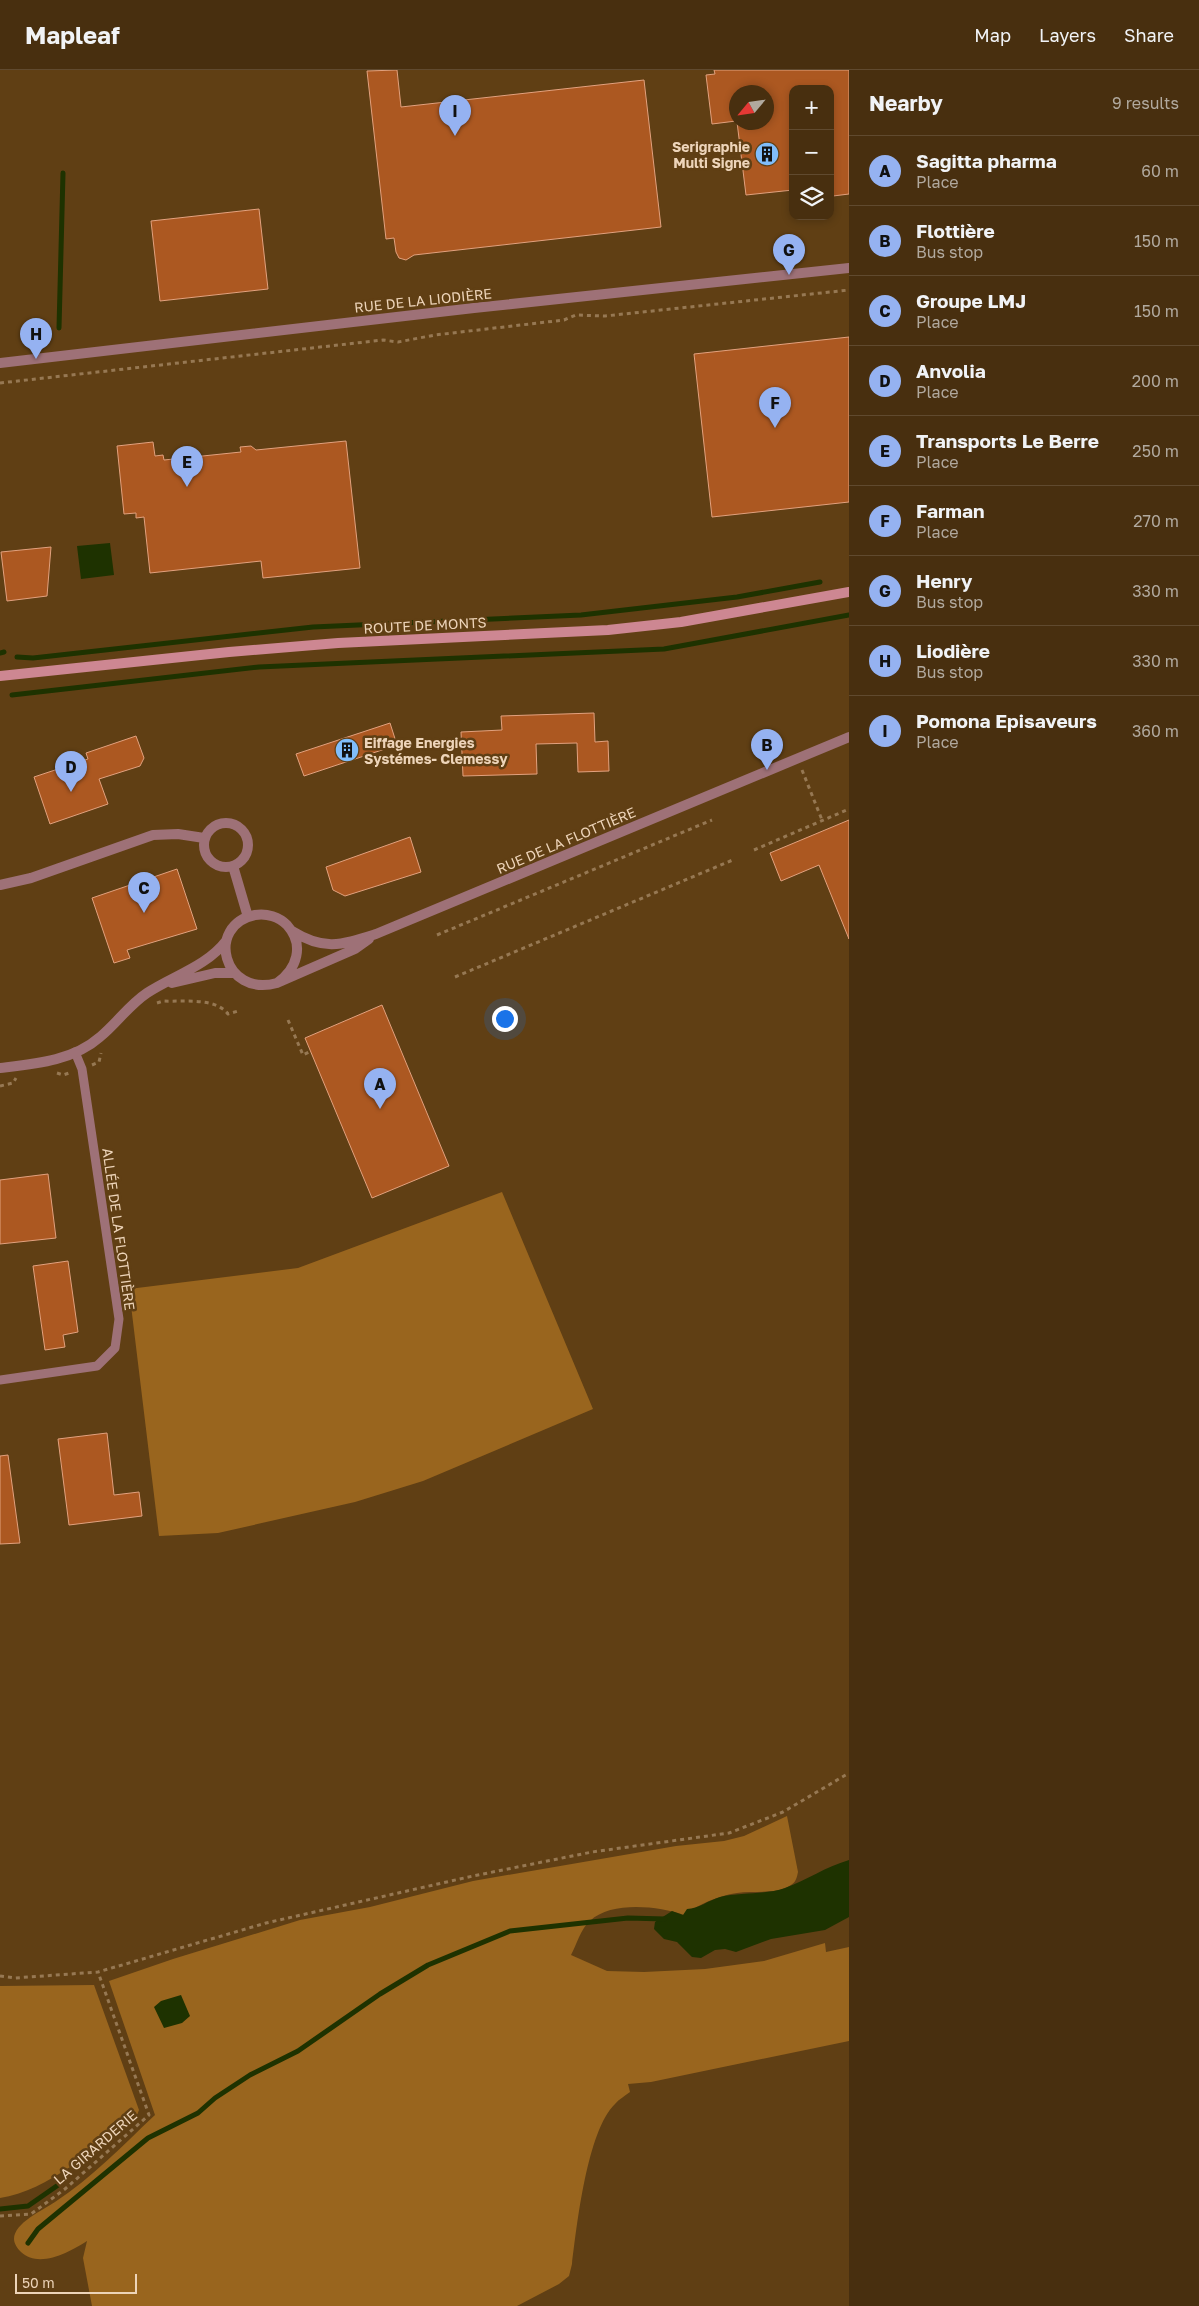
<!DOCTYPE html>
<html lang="en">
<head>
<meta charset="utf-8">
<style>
	:root { --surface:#482f0f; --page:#523b1d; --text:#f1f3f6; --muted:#b1a99e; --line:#604a2f; --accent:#95b2f1 }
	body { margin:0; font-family:"Golos Text",sans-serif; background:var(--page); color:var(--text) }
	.controls { position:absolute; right:15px; top:15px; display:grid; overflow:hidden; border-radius:10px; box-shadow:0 2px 8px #0003 }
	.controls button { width:45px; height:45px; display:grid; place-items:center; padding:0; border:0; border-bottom:1px solid var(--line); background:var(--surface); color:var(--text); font:25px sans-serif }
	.compass { position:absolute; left:729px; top:15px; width:45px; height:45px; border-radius:50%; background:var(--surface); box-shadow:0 2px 8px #0003; rotate:241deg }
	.scale { position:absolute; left:15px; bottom:12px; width:122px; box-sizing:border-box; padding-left:5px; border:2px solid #edd4b9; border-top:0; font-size:14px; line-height:18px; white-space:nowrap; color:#edd4b9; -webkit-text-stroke:4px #603f14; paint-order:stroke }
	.you { position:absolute; left:504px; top:948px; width:18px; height:18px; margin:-12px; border:4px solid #fff; border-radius:50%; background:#1a73e8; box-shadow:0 0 0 8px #1a73e833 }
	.badge { display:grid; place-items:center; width:32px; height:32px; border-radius:50%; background:var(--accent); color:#111; font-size:16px; font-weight:700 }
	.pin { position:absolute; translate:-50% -41px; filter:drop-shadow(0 1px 2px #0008) }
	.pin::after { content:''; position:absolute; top:26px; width:18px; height:15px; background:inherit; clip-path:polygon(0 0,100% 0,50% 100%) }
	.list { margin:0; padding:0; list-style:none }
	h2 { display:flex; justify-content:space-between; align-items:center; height:65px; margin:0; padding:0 20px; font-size:21px }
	h2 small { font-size:16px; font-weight:400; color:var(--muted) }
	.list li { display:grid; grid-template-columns:32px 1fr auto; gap:15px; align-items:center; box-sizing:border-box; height:70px; padding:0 20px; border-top:1px solid var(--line) }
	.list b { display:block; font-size:19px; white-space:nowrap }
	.list p { margin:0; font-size:16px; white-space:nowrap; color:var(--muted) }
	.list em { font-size:16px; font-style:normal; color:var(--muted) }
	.icon { flex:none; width:28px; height:28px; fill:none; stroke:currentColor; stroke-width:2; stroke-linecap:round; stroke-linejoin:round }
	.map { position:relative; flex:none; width:849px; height:2236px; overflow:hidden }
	header { display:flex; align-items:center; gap:30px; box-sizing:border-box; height:70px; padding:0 25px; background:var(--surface); border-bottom:1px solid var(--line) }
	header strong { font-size:24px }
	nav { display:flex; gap:28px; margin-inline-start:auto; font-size:18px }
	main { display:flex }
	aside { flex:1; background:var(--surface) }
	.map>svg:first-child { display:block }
	.green { fill:#99651e }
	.water { fill:#1e3200 }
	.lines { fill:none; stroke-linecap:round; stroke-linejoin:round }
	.stream { stroke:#1e3200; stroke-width:5 }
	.building { fill:#ac5821; stroke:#e2a17e }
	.path { stroke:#967853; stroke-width:3; stroke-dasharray:4 4; stroke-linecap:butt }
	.lane { stroke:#9e7177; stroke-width:9 }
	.street { stroke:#9e7177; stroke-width:10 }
	.secondary { stroke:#cd8792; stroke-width:10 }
	.labels { text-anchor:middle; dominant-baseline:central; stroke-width:5; stroke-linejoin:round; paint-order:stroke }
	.poi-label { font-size:14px; font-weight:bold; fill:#edd4b9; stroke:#603f14; text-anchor:end }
	.street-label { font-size:14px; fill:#edd4b9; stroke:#603f14 }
</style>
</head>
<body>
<header>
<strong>Mapleaf</strong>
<nav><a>Map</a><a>Layers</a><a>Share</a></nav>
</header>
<main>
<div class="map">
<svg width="849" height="2236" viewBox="0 0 849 2236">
	<rect width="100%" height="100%" fill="#603f14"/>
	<path class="green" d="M502 1122 593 1339 423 1411 355 1432 218 1463 159 1466 129 1219 298 1198Z
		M787 1746 798 1802C797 1807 796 1812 791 1815 777 1825 754 1820 737 1823 717 1826 700 1834 684 1845 658 1836 611 1831 590 1851 581 1858 576 1876 571 1885L607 1901 644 1902 705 1899 764 1891 825 1873 826 1882 849 1877V1971L651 2012 628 2014 630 2022C625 2026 619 2029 615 2034 587 2061 577 2155 572 2194L569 2206 559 2214 517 2236H92L83 2188 87 2171C70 2182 39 2199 21 2182 18 2179 14 2174 14 2169 14 2153 43 2140 55 2132 92 2108 123 2075 155 2045L109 1911 173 1889 300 1850 370 1837 473 1811 676 1776 724 1771 744 1766Z
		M94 1915 139 2040 135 2050C96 2077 48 2121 0 2128V1916Z"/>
	<path class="water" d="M110 473 114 505 81 509 77 476Z
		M849 1790V1847L825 1860 771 1869 736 1882 725 1879 715 1880 701 1888 692 1887 677 1872 664 1869 654 1859 655 1852 672 1841 683 1845 687 1839C698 1839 709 1830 720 1827 741 1822 765 1825 785 1818 807 1810 825 1797 849 1790Z
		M181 1925 190 1946 182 1953 164 1958 154 1937 161 1931Z"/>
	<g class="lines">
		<path class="stream" d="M59 258 63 103
			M0 583 4 582
			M17 587 33 588 313 557 581 545 737 527 820 512
			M12 625 259 597 664 579 849 545
			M0 2139 28 2136 61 2113
			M28 2173 38 2159 148 2068 198 2043 215 2028 250 2005 298 1981 380 1924 428 1895 510 1861 628 1848 665 1849"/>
	</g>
	<path class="building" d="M397 0 401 37 644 10 661 157 414 185 406 190 399 188 396 182 394 168 386 169 367 1Z
		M714 0H849V124L833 126 832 115 830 116V19H793V120L746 125 737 52H766V22H736V51L712 54 706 5 715 4Z
		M259 139 268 219 160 231 151 151Z
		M849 267V432L712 447 694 284Z
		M346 371 360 498 263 508 261 491 150 503 144 447 136 448V443L124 444 117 376 153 372 155 386 163 385 164 390 241 382 240 377 251 376 256 380Z
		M51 477 47 526 7 531 1 482Z
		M594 643 595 672 608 671 609 701 578 702 577 673 536 674 537 704 463 706 461 662 502 660 501 646Z
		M390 653 397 675 304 706 296 684Z
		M136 666 144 688 140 696 99 709 108 734 50 754 34 707 88 689 86 683Z
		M849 750V869L819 795 781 811 770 783Z
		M410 767 421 802 345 826 333 820 326 797Z
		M177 799 197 859 127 880 130 888 114 893 92 828Z
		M382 935 449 1096 372 1128 305 968Z
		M48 1104 56 1168 0 1174V1110Z
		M68 1191 78 1262 63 1265 65 1277 45 1280 33 1196Z
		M107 1363 114 1425 139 1422 142 1446 69 1455 58 1369Z
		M8 1385 20 1473 0 1474V1386Z"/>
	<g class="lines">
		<path class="path" d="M0 313 383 270 398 272 435 265 564 250 576 245 605 246 849 220
			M802 700 822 750
			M754 780 849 739
			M437 865 712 750
			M455 907 735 789
			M157 933 163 931C183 932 215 927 228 944L238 941
			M288 950 303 985 311 981
			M92 995 99 992 101 983
			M57 1003 63 1005 72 1002
			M0 1016 13 1013 16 1008
			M0 1906 15 1908 98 1902 266 1853 473 1806 592 1782 729 1763 783 1742 849 1703
			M0 2146 31 2144 65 2119 149 2045 98 1902"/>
		<path class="lane" d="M0 1310 97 1296 115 1278 119 1249 82 999 75 982"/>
		<path class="street" d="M0 293 474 238 849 198
			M204 775a22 22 0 1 1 44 0a22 22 0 1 1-44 0Z
			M233 796 248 847
			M0 815 31 808 153 765 178 764 204 768
			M292 861C324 881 341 875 376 864L849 667
			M172 913 215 903H233
			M277 913C297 899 305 875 287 855 279 847 267 843 255 845 205 855 223 928 277 913L355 879 369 869
			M0 998C34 994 73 991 100 967 117 953 129 935 147 923 173 906 207 896 226 871"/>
		<path class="secondary" d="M0 606 229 582 338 573 608 560 681 552 849 522"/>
	</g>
	<defs>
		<g id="building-disc" transform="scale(1.25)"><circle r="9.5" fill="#80bdfa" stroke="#603f14"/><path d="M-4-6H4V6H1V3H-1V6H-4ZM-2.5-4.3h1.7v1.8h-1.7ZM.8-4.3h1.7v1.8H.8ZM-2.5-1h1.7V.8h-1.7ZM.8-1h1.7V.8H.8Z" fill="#111"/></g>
	</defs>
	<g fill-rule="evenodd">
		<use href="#building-disc" x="767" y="84"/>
		<use href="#building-disc" x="347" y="680"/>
	</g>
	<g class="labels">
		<g class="poi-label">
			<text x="750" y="76">Serigraphie<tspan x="750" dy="16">Multi Signe</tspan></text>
			<text x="364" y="672" text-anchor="start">Eiffage Energies<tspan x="364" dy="16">Systémes- Clemessy</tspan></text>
		</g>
		<g class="street-label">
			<text transform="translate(423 230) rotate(-6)">RUE DE LA LIODIÈRE</text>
			<text transform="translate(425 555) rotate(-3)">ROUTE DE MONTS</text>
			<text transform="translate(566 770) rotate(-23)">RUE DE LA FLOTTIÈRE</text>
			<text transform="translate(119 1159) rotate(82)">ALLÉE DE LA FLOTTIÈRE</text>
			<text transform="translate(95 2077) rotate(-41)">LA GIRARDERIE</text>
		</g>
	</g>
</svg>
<div class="controls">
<button>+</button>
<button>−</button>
<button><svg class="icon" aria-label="layers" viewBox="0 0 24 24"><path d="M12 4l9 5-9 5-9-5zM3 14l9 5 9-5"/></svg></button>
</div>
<svg class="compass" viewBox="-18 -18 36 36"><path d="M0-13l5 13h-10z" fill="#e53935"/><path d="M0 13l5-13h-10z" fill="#b1a99e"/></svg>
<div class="scale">50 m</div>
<div class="you"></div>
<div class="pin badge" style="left:380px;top:1039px">A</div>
<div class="pin badge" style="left:767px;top:700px">B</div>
<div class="pin badge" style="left:144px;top:843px">C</div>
<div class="pin badge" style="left:71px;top:722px">D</div>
<div class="pin badge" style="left:187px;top:417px">E</div>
<div class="pin badge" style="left:775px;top:358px">F</div>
<div class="pin badge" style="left:789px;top:205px">G</div>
<div class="pin badge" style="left:36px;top:289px">H</div>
<div class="pin badge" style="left:455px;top:66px">I</div>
</div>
<aside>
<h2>Nearby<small>9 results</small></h2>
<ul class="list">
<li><span class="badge">A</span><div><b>Sagitta pharma</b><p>Place</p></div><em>60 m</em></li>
<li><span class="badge">B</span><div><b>Flottière</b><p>Bus stop</p></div><em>150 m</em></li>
<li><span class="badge">C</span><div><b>Groupe LMJ</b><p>Place</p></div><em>150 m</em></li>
<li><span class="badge">D</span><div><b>Anvolia</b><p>Place</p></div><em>200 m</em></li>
<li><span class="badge">E</span><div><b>Transports Le Berre</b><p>Place</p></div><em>250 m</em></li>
<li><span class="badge">F</span><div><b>Farman</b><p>Place</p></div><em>270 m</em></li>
<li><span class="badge">G</span><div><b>Henry</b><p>Bus stop</p></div><em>330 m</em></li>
<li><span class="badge">H</span><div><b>Liodière</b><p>Bus stop</p></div><em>330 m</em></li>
<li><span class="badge">I</span><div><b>Pomona Episaveurs</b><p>Place</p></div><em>360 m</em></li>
</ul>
</aside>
</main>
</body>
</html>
